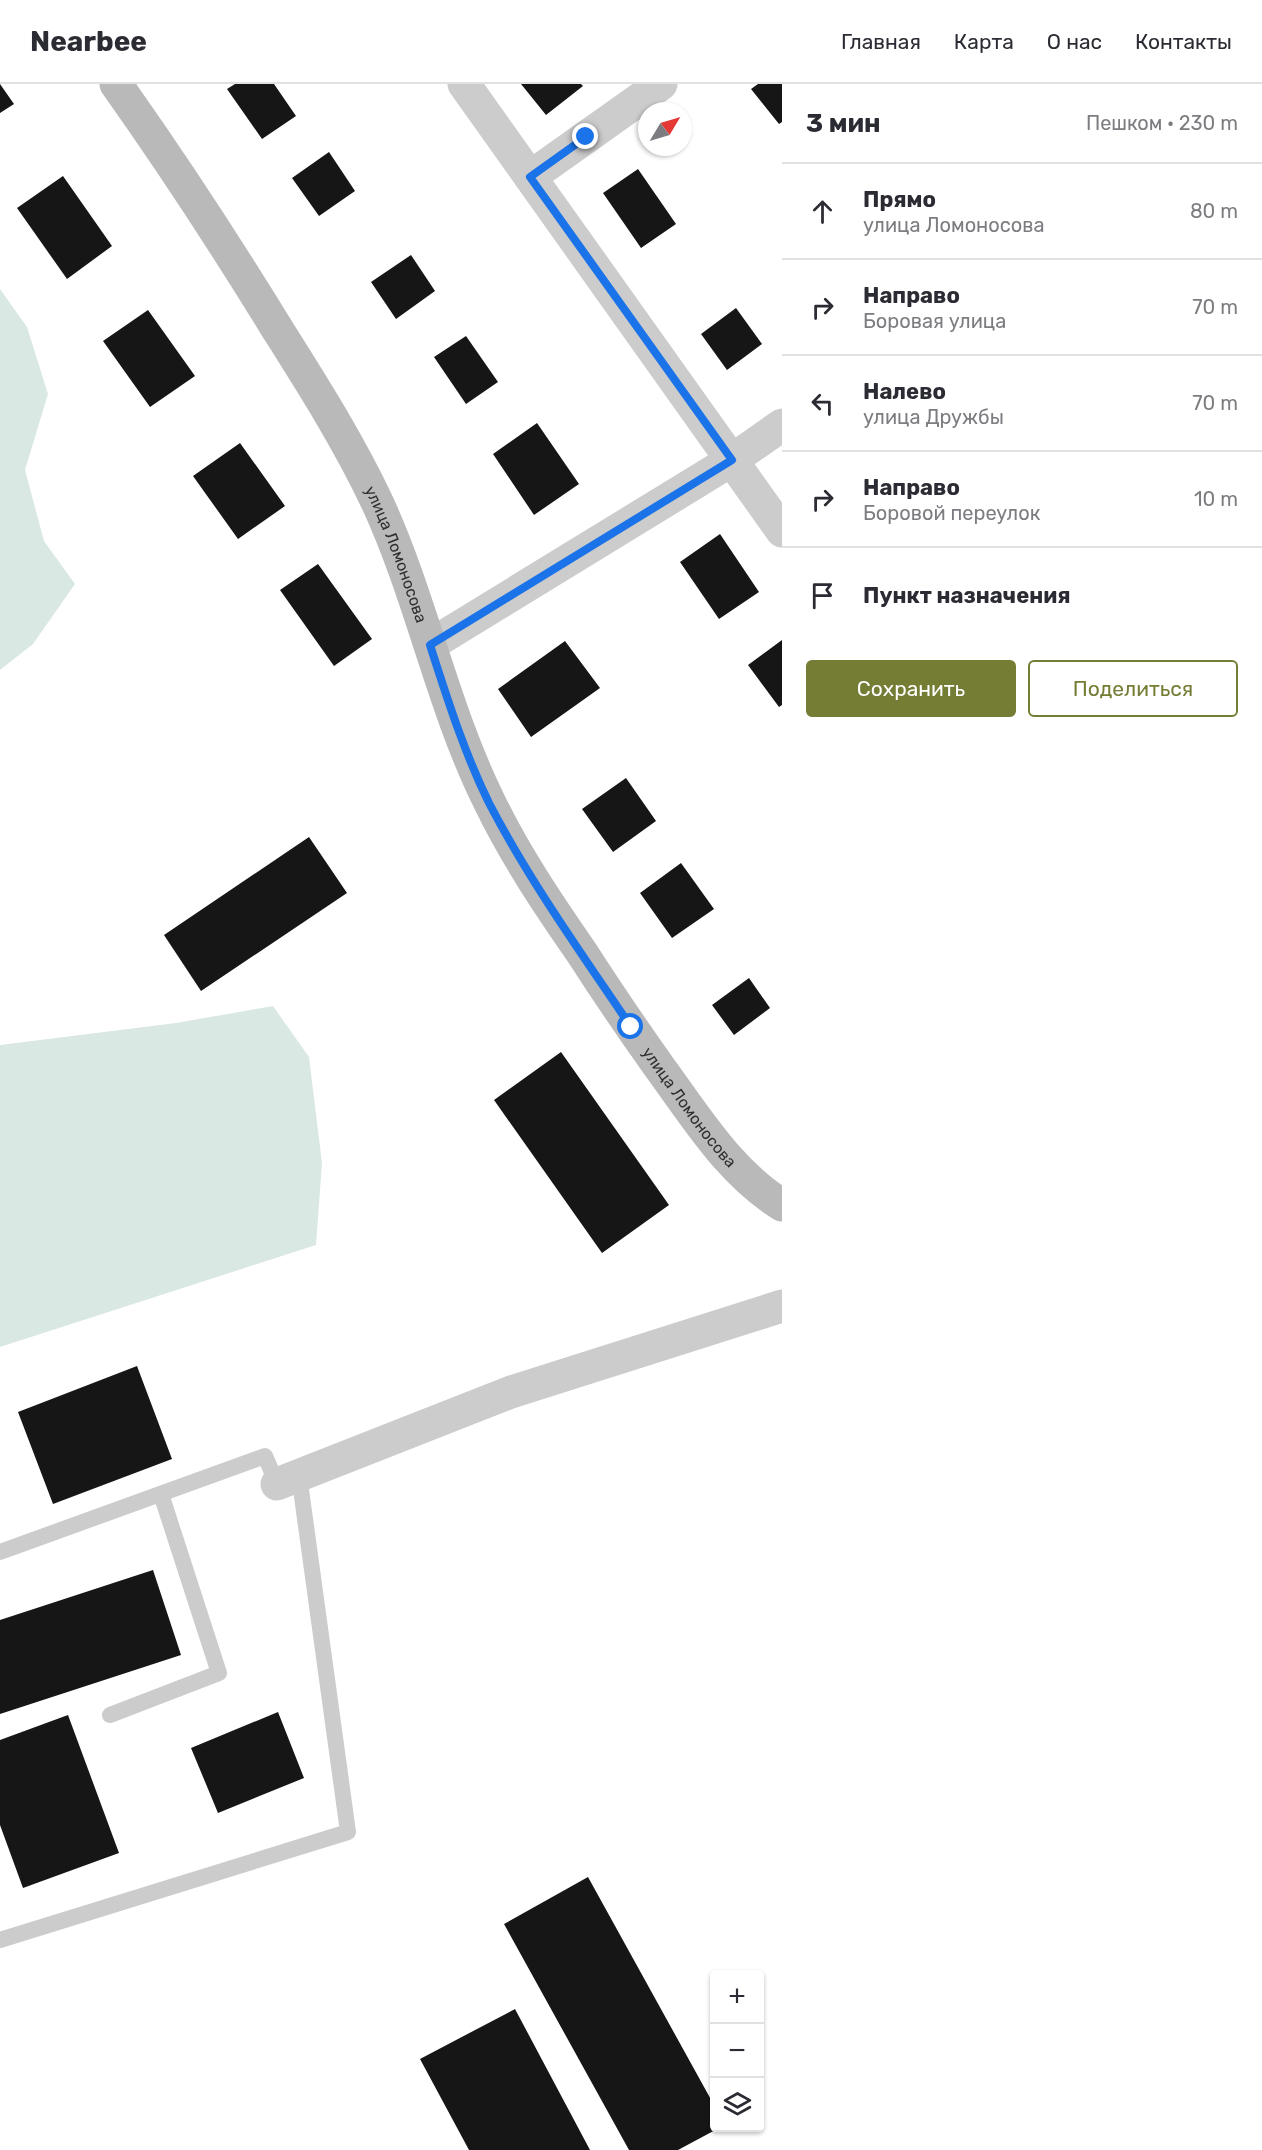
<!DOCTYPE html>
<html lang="ru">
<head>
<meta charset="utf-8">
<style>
	:root { --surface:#fff; --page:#f7f7f7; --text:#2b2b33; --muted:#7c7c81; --line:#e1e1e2; --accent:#757c34 }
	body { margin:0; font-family:Rubik,sans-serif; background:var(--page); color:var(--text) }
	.controls { position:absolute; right:18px; bottom:18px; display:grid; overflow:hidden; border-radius:6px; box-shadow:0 2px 4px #0004 }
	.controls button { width:54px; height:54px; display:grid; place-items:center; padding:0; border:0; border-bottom:2px solid var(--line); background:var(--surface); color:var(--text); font:30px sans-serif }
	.compass { position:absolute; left:638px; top:18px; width:54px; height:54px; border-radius:50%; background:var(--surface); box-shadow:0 2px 4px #0004; rotate:52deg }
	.stop { position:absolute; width:18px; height:18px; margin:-14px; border:4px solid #1a73e8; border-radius:50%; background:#fff }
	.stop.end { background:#1a73e8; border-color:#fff; box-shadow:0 2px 6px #0008 }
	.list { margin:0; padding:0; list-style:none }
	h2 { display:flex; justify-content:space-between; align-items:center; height:78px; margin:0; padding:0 24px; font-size:26px }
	h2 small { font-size:20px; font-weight:400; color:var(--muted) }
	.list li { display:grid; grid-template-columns:39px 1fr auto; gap:18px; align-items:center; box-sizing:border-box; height:96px; padding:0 24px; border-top:2px solid var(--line) }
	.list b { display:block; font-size:22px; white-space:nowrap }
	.list p { margin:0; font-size:20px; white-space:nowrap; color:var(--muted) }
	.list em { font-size:20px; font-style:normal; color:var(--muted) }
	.actions { display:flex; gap:12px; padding:18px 24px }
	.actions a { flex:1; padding:14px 0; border:2px solid var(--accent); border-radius:6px; text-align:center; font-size:21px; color:var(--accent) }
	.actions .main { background:var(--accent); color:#fff }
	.icon { flex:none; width:33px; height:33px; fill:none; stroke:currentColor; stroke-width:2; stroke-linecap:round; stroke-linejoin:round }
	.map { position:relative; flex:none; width:782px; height:2066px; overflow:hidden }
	header { display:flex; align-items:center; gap:36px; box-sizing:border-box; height:84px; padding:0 30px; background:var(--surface); border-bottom:2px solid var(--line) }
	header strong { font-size:28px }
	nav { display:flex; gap:33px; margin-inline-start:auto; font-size:21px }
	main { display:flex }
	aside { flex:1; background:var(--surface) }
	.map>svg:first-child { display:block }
	.green { fill:#dae8e3 }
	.building { fill:#161616 }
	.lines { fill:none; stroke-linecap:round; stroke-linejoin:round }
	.lane { stroke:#ccc; stroke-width:16 }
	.street { stroke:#ccc; stroke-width:33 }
	.secondary { stroke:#b9b9b9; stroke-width:33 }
	.route { stroke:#1a73e8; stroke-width:8 }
	.labels { text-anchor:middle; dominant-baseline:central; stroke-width:6; stroke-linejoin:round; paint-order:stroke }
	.street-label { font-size:16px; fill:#2f2f2f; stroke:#fff }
</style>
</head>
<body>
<header>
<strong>Nearbee</strong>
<nav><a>Главная</a><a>Карта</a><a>О нас</a><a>Контакты</a></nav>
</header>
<main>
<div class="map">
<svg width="782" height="2066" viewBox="0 0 782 2066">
	<rect width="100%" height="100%" fill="#fff"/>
	<path class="green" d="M0 205 27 243 48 310 25 386 44 457 75 500 33 560 0 586Z
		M273 922 309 973 322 1079 316 1161 0 1263V961L176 939Z"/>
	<path class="building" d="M0 0 14 20 0 29Z
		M235 0H274L296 32 262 55 227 5Z
		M521 0H581L583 2 546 31Z
		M758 0H782V38L779 40 751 5Z
		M329 68 355 107 319 132 292 94Z
		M638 85 676 140 641 164 603 109Z
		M63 92 112 162 67 195 17 124Z
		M411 171 435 207 396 235 371 198Z
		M736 224 762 260 727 286 701 250Z
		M148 226 195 292 150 323 103 257Z
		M466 252 498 298 466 320 434 273Z
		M537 339 579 400 534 431 493 370Z
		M240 359 285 422 238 455 193 392Z
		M720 450 759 508 719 535 680 478Z
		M318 480 372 555 334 582 280 506Z
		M782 556V621L779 623 748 581Z
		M565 557 600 604 531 653 498 605Z
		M626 694 656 737 613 768 582 725Z
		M309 753 347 809 201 907 164 851Z
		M681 779 714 825 672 854 640 809Z
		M749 894 770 924 734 951 712 921Z
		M561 968 669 1121 602 1169 494 1016Z
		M137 1282 172 1375 53 1420 18 1328Z
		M153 1486 181 1571 0 1630V1536Z
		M278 1628 304 1694 218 1729 191 1664Z
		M68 1631 119 1769 23 1804 0 1741V1656Z
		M588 1793 714 2021V2044H719L678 2066H629L504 1840Z
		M515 1925 590 2066H469L420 1975Z"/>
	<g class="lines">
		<path class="lane" d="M0 1468 265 1372 277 1400
			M110 1631 219 1589 161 1410
			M0 1856 348 1748 299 1391"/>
		<path class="street" d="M464 0 782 447
			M530 93 661 0
			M430 561 732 376 782 341
			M277 1400 511 1308 782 1222"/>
		<path class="secondary" id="s1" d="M116 0C172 79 225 160 276 243 312 300 349 358 378 420 422 516 442 622 489 717 515 771 548 820 582 869 607 908 633 946 660 984 696 1033 729 1088 782 1121"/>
	</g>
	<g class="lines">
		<path class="route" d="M586 53 530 93 732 376 430 561C447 614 464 668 489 719 530 798 582 870 631 943"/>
	</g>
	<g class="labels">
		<g class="street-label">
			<text stroke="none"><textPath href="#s1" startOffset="549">улица Ломоносова</textPath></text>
			<text stroke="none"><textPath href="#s1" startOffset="1179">улица Ломоносова</textPath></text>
		</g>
	</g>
</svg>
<div class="controls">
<button>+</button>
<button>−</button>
<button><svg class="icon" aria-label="layers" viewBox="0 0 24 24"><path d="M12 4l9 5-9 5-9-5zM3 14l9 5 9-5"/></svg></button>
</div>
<svg class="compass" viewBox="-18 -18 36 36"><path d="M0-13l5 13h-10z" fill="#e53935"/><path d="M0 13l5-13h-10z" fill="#7c7c81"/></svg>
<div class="stop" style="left:631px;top:943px"></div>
<div class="stop end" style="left:586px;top:53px"></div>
</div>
<aside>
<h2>3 мин<small>Пешком · 230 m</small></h2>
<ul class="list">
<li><svg class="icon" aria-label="ahead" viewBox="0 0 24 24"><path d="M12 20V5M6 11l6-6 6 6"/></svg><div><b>Прямо</b><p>улица Ломоносова</p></div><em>80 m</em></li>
<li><svg class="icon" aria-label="right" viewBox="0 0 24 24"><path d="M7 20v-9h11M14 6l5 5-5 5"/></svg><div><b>Направо</b><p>Боровая улица</p></div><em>70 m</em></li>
<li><svg class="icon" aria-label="left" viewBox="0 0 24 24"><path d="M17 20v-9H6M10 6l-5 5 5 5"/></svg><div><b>Налево</b><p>улица Дружбы</p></div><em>70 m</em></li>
<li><svg class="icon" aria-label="right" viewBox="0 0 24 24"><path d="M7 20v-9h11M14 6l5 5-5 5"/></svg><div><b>Направо</b><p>Боровой переулок</p></div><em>10 m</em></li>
<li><svg class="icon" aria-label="arrive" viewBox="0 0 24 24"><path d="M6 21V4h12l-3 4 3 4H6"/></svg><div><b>Пункт назначения</b></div></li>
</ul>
<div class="actions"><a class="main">Сохранить</a><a>Поделиться</a></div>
</aside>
</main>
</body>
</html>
